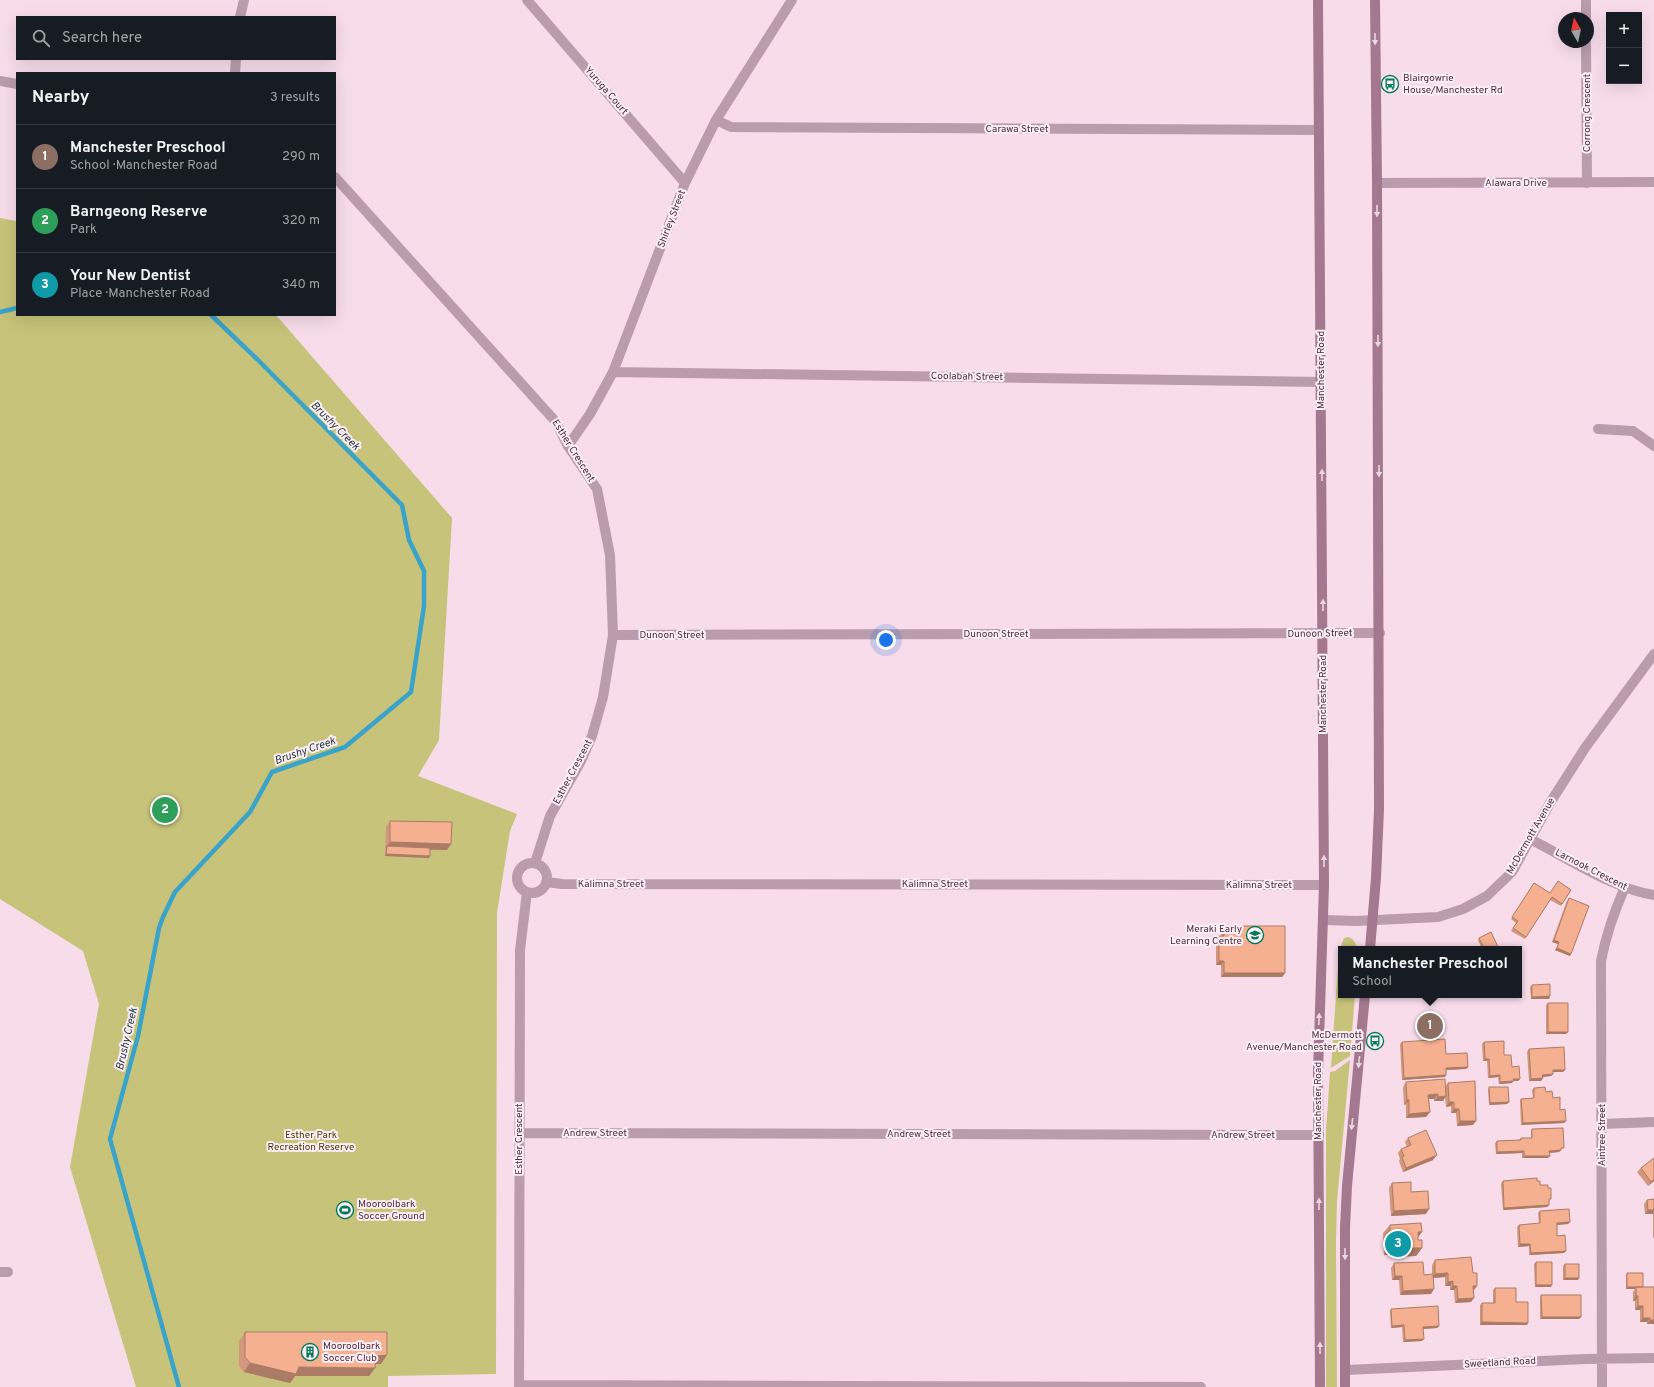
<!DOCTYPE html>
<html lang="en">
<head>
<meta charset="utf-8">
<style>
	:root { --surface:#171b24; --page:#20242c; --text:#f1f3f6; --muted:#9ea1a6; --line:#363941; --accent:#0f766e }
	body { margin:0; font-family:Overpass,sans-serif; background:var(--page); color:var(--text) }
	.controls { position:absolute; right:12px; top:12px; display:grid; overflow:hidden; border-radius:0px; box-shadow:0 4px 16px #0002 }
	.controls button { width:36px; height:36px; display:grid; place-items:center; padding:0; border:0; border-bottom:1px solid var(--line); background:var(--surface); color:var(--text); font:20px sans-serif }
	.compass { position:absolute; left:1558px; top:12px; width:36px; height:36px; border-radius:50%; background:var(--surface); box-shadow:0 4px 16px #0002; rotate:351deg }
	.you { position:absolute; left:886px; top:640px; width:14px; height:14px; margin:-10px; border:3px solid #fff; border-radius:50%; background:#1a73e8; box-shadow:0 0 0 6px #1a73e833 }
	.badge { display:grid; place-items:center; width:26px; height:26px; border-radius:50%; background:var(--accent); color:#fff; font-size:13px; font-weight:700 }
	.pin { position:absolute; translate:-50% -50%; border:2px solid #fff; box-shadow:0 1px 4px #0006 }
	.popup { position:absolute; left:1338px; top:946px; width:184px; height:52px; box-sizing:border-box; display:grid; place-content:center; border-radius:0px; background:var(--surface); filter:drop-shadow(0 1px 3px #0005); font-size:13px; white-space:nowrap; color:var(--muted) }
	.popup b { font-size:15px; color:var(--text) }
	.popup::after { content:''; position:absolute; left:50%; top:100%; margin-left:-8px; border:8px solid transparent; border-top-color:var(--surface) }
	.list { margin:0; padding:0; list-style:none }
	h2 { display:flex; justify-content:space-between; align-items:center; height:52px; margin:0; padding:0 16px; font-size:17px }
	h2 small { font-size:13px; font-weight:400; color:var(--muted) }
	.list li { display:grid; grid-template-columns:26px 1fr auto; gap:12px; align-items:center; box-sizing:border-box; height:64px; padding:0 16px; border-top:1px solid var(--line) }
	.list b { display:block; font-size:15px; white-space:nowrap }
	.list p { margin:0; font-size:13px; white-space:nowrap; color:var(--muted) }
	.list em { font-size:13px; font-style:normal; color:var(--muted) }
	.icon { flex:none; width:22px; height:22px; fill:none; stroke:currentColor; stroke-width:2; stroke-linecap:round; stroke-linejoin:round }
	.map { position:relative; flex:none; width:1654px; height:1387px; overflow:hidden }
	.search { position:absolute; background:var(--surface); box-shadow:0 4px 16px #0002; left:16px; top:16px; width:320px; height:44px; display:flex; align-items:center; gap:10px; box-sizing:border-box; padding:0 14px; border-radius:0px; color:var(--muted); font-size:15px }
	.panel { position:absolute; background:var(--surface); box-shadow:0 4px 16px #0002; left:16px; top:72px; width:320px; height:244px; border-radius:0px }
	.map>svg:first-child { display:block }
	.green { fill:#c7c37a }
	.lines { fill:none; stroke-linecap:round; stroke-linejoin:round }
	.stream { stroke:#39a3c9; stroke-width:4.5 }
	.minor { stroke:#ba9cac; stroke-width:10 }
	.secondary { stroke:#a47990; stroke-width:10 }
	.wall { fill:#d2977c }
	.shaded-wall { fill:#ab7b65 }
	.building { fill:#f4b090; stroke:#ab7b65 }
	.oneway { fill:#ead7e1 }
	.labels { text-anchor:middle; dominant-baseline:central; stroke-width:4; stroke-linejoin:round; paint-order:stroke }
	.poi-label { font-size:10px; fill:#4b303f; stroke:#fceef5; text-anchor:start }
	.street-label { font-size:10px; fill:#4b303f; stroke:#fceef5 }
	.park-label { font-size:10px; fill:#423f0f; stroke:#fceef5 }
	.water-label { font-size:11px; font-style:italic; fill:#223943; stroke:#fceef5 }
</style>
</head>
<body>
<div class="map">
<svg width="1654" height="1387" viewBox="0 0 1654 1387">
	<rect width="100%" height="100%" fill="#f8dcea"/>
	<path class="green" d="M0 218 17 221V315H276L452 518 439 740 418 776 517 814 510 831 497 913 496 1374 388 1376V1387H136L70 1167 99 1004 83 951 0 899Z
		M1348 937C1354 938 1355 943 1358 949H1341V995H1355L1350 1056 1331 1068 1339 951 1344 938Z
		M1350 1060 1337 1201 1336 1242 1337 1387H1326V1131L1330 1072 1335 1071Z"/>
	<g class="lines">
		<path class="stream" d="M0 312 17 308
			M179 1387 110 1139 138 1036 159 928 163 917 175 892 250 812 272 772 345 747 411 692 424 606V571L409 540 402 505 257 359 211 315"/>
		<path class="minor" d="M527 0 685 183
			M1586 0V18
			M240 17 244 0
			M1586 42 1587 183
			M235 73 236 59
			M0 81 17 84
			M716 120 731 127 1319 130
			M335 177 556 422 568 446 597 489 610 555 613 635 603 697 592 736 581 761 550 816 535 863
			M1377 183 1654 182
			M613 372 1321 382
			M1598 429 1633 431 1654 446
			M568 446 590 414 613 372 685 183 716 120 792 0
			M613 635 1380 633
			M1530 839C1568 858 1613 889 1654 895
			M517 878a15 15 0 1 1 30 0a15 15 0 1 1-30 0Z
			M546 882 562 884 1324 885
			M1323 920 1356 921 1438 917 1463 909 1487 896 1512 872 1550 803 1585 748 1654 654
			M1602 1124 1654 1122
			M519 1133 1319 1135
			M0 1272H8
			M1345 1370 1586 1359 1654 1358
			M519 1385 1201 1387
			M519 1387 520 950 527 892
			M1602 1387 1601 961C1606 935 1614 912 1625 887"/>
		<path class="secondary" d="M1318 0 1324 885 1318 1072 1320 1387
			M1370 949 1376 878 1379 809 1377 183 1375 0
			M1345 1387V1228L1347 1186 1365 995"/>
	</g>
	<path class="wall" d="M390 821 447 850H430L429 858 385 856 386 827Z
		M1534 883 1550 893 1571 890 1561 906 1550 900 1525 939 1511 931 1516 923 1511 919Z
		M1569 898 1571 954 1570 956 1555 950 1558 944 1552 942 1567 901Z
		M1224 926 1285 973 1282 977H1221V965H1216V941L1219 936H1221V930Z
		M1479 938 1499 949 1481 947 1478 940Z
		M1532 985 1550 996 1549 999H1531L1530 987Z
		M1548 1003 1566 1034H1546V1005Z
		M1402 1042 1446 1054 1468 1067 1466 1069 1446 1070V1075L1445 1077 1402 1080 1400 1044Z
		M1484 1042 1504 1055 1520 1079 1518 1081H1513L1512 1083 1499 1084 1498 1077 1488 1078 1487 1061H1483L1482 1044Z
		M1529 1049 1563 1072H1553V1074L1551 1076 1543 1077 1541 1081H1529L1527 1052Z
		M1406 1082 1445 1087 1448 1083 1473 1125 1457 1126 1456 1113H1451V1106L1446 1107 1445 1097 1443 1101H1434V1099H1429L1430 1112 1426 1117 1406 1118V1104L1404 1105 1403 1087Z
		M1489 1087 1509 1102 1507 1104 1489 1105 1488 1090Z
		M1534 1088 1546 1092 1553 1098 1560 1110 1566 1121 1564 1123 1521 1125 1520 1101 1521 1099 1533 1098 1532 1090Z
		M1532 1129 1562 1150H1561L1559 1152 1550 1153 1548 1158H1522V1153L1496 1154 1495 1143 1497 1141 1519 1140 1521 1138H1531V1131Z
		M1408 1138 1433 1160 1403 1172 1399 1161 1400 1159 1398 1153 1401 1149 1407 1147 1405 1142Z
		M1654 1158V1181L1648 1186 1637 1172 1641 1168Z
		M1503 1181H1537L1550 1201H1549V1205L1547 1207 1503 1210 1501 1184Z
		M1392 1183 1411 1192 1426 1214 1391 1216 1389 1188Z
		M1654 1199V1238H1653V1214H1645L1644 1204 1647 1200Z
		M1540 1211 1570 1222 1568 1224 1557 1225V1236L1564 1253 1529 1255V1246L1518 1247 1517 1227 1519 1225 1539 1224 1538 1213Z
		M1390 1225 1418 1238V1240L1422 1248 1416 1256 1394 1257V1255H1384L1383 1233Z
		M1435 1260 1474 1290 1471 1302 1455 1303 1454 1290H1450V1286H1445V1277L1433 1278 1431 1294 1400 1295 1399 1280H1392L1391 1268 1394 1263 1424 1275 1432 1274V1265Z
		M1536 1262 1551 1287H1535L1534 1264Z
		M1565 1264 1578 1280H1563V1266Z
		M1627 1273 1643 1287 1654 1324H1647V1322H1640V1310H1635V1301H1633V1292L1635 1289H1626V1275Z
		M1495 1288 1516 1302 1527 1325H1480V1305L1482 1303H1493V1290Z
		M1541 1295 1581 1317 1579 1319H1540V1297Z
		M1391 1309 1439 1326 1437 1328 1423 1329 1422 1341 1403 1342 1402 1327 1391 1328 1390 1311Z
		M245 1332 381 1364H376L375 1368 369 1376H295L290 1383 244 1372 239 1366V1341Z"/>
	<path class="shaded-wall" d="M390 842 451 844 447 850 386 848 387 846Z
		M386 854 430 856 429 858 385 856Z
		M1554 940 1559 942 1558 944 1552 942Z
		M1557 948 1571 954 1570 956 1555 950Z
		M1219 961H1224L1221 965H1216Z
		M1224 973H1285L1282 977H1221Z
		M1550 996 1549 999H1531L1532 997Z
		M1548 1032H1568L1566 1034H1546Z
		M1485 1059H1489L1487 1061H1483Z
		M1468 1067 1466 1069 1444 1070 1446 1068Z
		M1553 1070H1565L1563 1072H1551Z
		M1553 1074 1551 1076 1541 1077 1542 1075Z
		M1446 1075 1445 1077 1402 1080 1404 1078Z
		M1500 1075 1498 1077 1488 1078 1490 1076Z
		M1543 1078 1541 1081H1529L1531 1079Z
		M1513 1079H1520L1518 1081H1513L1512 1083 1499 1084 1500 1082Z
		M1438 1094 1434 1099H1425L1428 1095Z
		M1446 1096 1443 1101H1434L1438 1097Z
		M1407 1100H1409L1406 1104 1404 1105Z
		M1449 1102H1454L1451 1106 1446 1107Z
		M1509 1102 1507 1104 1489 1105 1490 1103Z
		M1454 1109H1459L1456 1113H1451Z
		M1430 1112 1426 1117 1406 1118 1409 1114Z
		M1460 1121H1476L1473 1125 1457 1126Z
		M1566 1121 1564 1123 1521 1125 1523 1123Z
		M1561 1150 1559 1152 1548 1153 1549 1151Z
		M1524 1151 1522 1153 1496 1154 1497 1152Z
		M1437 1155 1433 1160 1403 1172 1406 1168Z
		M1524 1156H1550L1548 1158H1522Z
		M1654 1179V1181L1648 1186 1651 1182Z
		M1549 1205 1547 1207 1503 1210 1504 1208Z
		M1429 1209 1426 1214 1391 1216 1394 1211Z
		M1648 1210H1654V1212L1653 1214H1645Z
		M1570 1222 1568 1224 1555 1225 1557 1223Z
		M1418 1232H1422L1416 1240Z
		M1520 1244H1530L1529 1246 1518 1247Z
		M1390 1246H1400L1394 1255H1384Z
		M1400 1248H1422L1416 1256 1394 1257Z
		M1566 1251 1564 1253 1529 1255 1531 1253Z
		M1448 1273 1445 1277 1432 1278 1435 1274Z
		M1395 1276H1402L1399 1280H1392Z
		M1565 1278H1579L1578 1280H1563Z
		M1453 1281 1450 1286H1445L1448 1282Z
		M1536 1285H1552L1551 1287H1535Z
		M1453 1286H1457L1454 1290H1450Z
		M1473 1286H1477L1474 1290 1470 1291Z
		M1627 1287H1643L1642 1289 1636 1287 1635 1289H1626Z
		M1434 1289 1431 1294 1400 1295 1403 1291Z
		M1636 1296H1638L1635 1301H1633Z
		M1474 1298 1471 1302 1455 1303 1458 1299Z
		M1638 1306H1643L1640 1310H1635Z
		M1542 1317H1581L1579 1319H1540Z
		M1643 1318H1650L1647 1322H1640Z
		M1650 1320H1654V1324H1647Z
		M1482 1322 1528 1323 1527 1325H1480Z
		M1404 1325 1402 1327 1391 1328 1392 1326Z
		M1439 1326 1437 1328 1422 1329 1423 1327Z
		M1424 1339 1422 1341 1403 1342 1405 1340Z
		M387 1355 381 1364H370L376 1356Z
		M250 1363 299 1367 375 1368 369 1376H295L290 1383 244 1372Z"/>
	<path class="building" d="M390 821 452 822 451 844 390 842Z
		M387 846 430 848V856L386 854Z
		M1558 881 1571 890 1562 904 1552 897 1526 937 1513 928 1518 921 1512 917 1534 883 1550 893Z
		M1569 898 1589 906 1571 954 1557 948 1559 942 1554 940Z
		M1224 926H1285V973H1224V961H1219V936H1224Z
		M1491 932 1499 949H1477L1483 946 1479 938Z
		M1550 984V996L1532 997V985Z
		M1548 1003H1568V1032H1548Z
		M1445 1039 1446 1054 1467 1053 1468 1067 1446 1068V1075L1404 1078 1402 1042Z
		M1504 1041V1055H1511L1512 1067 1519 1066 1520 1079H1513L1514 1081 1500 1082V1075L1490 1076 1489 1059H1485L1484 1042Z
		M1564 1047 1565 1070H1553V1074L1542 1075 1543 1078 1531 1079 1529 1049Z
		M1445 1079 1446 1096 1438 1097V1094L1428 1095 1430 1112 1409 1114V1100H1407L1406 1082Z
		M1475 1081 1476 1121H1460L1459 1109H1454V1102H1449L1448 1083Z
		M1489 1087H1508L1509 1102 1490 1103Z
		M1545 1087 1546 1092 1552 1091 1553 1098 1560 1097V1110L1565 1109 1566 1121 1523 1123 1521 1099 1534 1098V1088Z
		M1563 1128 1564 1148H1561V1150L1549 1151 1550 1156H1524V1151L1497 1152V1141L1521 1140V1138H1532V1129Z
		M1426 1130 1437 1155 1406 1168 1402 1157 1404 1156 1401 1149 1411 1145 1408 1138Z
		M1654 1158V1179L1651 1182 1641 1168Z
		M1537 1178V1181H1540V1185H1548V1188H1551V1199H1549V1205L1504 1208 1503 1181Z
		M1411 1182V1192L1428 1191 1429 1209 1394 1211 1392 1183Z
		M1654 1199V1210H1648L1647 1200Z
		M1569 1209 1570 1222 1557 1223V1236L1565 1235 1566 1251 1531 1253 1530 1244H1520L1519 1225 1540 1223V1211Z
		M1421 1223 1422 1232H1418V1240H1422V1248H1400V1246H1390V1225Z
		M1471 1257 1473 1273H1477V1286H1473L1474 1298 1458 1299 1457 1286H1453V1281L1448 1282V1273L1435 1274V1260Z
		M1423 1262 1424 1275 1433 1274 1434 1289 1403 1291 1402 1276H1395L1394 1263Z
		M1536 1262H1552V1285H1536Z
		M1565 1264H1579V1278H1565Z
		M1627 1273H1643V1287H1627Z
		M1636 1287H1654V1320H1650V1318H1643V1306H1638V1296H1636Z
		M1495 1288H1516V1302H1528V1323L1482 1322V1303H1495Z
		M1541 1295H1581V1317H1542Z
		M1438 1306 1439 1326 1423 1327 1424 1339 1405 1340 1404 1325 1392 1326 1391 1309Z
		M245 1332H387V1355L376 1356 375 1368 299 1367 296 1374 250 1363 245 1357Z"/>
	<defs><path id="oneway-solid" d="M-6-.8H1V-3.2L6.5 0L1 3.2V.8H-6Z"/></defs>
	<g class="oneway">
		<use href="#oneway-solid" transform="translate(1375 39) rotate(89)"/>
		<use href="#oneway-solid" transform="translate(1377 211) rotate(90)"/>
		<use href="#oneway-solid" transform="translate(1378 341) rotate(90)"/>
		<use href="#oneway-solid" transform="translate(1379 471) rotate(90)"/>
		<use href="#oneway-solid" transform="translate(1322 475) rotate(-90)"/>
		<use href="#oneway-solid" transform="translate(1323 605) rotate(-90)"/>
		<use href="#oneway-solid" transform="translate(1324 861) rotate(-90)"/>
		<use href="#oneway-solid" transform="translate(1319 1019) rotate(-88)"/>
		<use href="#oneway-solid" transform="translate(1359 1062) rotate(96)"/>
		<use href="#oneway-solid" transform="translate(1352 1124) rotate(96)"/>
		<use href="#oneway-solid" transform="translate(1319 1204) rotate(-90)"/>
		<use href="#oneway-solid" transform="translate(1345 1254) rotate(90)"/>
		<use href="#oneway-solid" transform="translate(1320 1348) rotate(-90)"/>
	</g>
	<defs>
		<g id="bus-ring" transform="scale(0.9)"><circle r="9.5" fill="#fceef5" stroke="#007b59" stroke-width="1.5"/><path d="M-5-6H5V4H4V6H2V4H-2V6H-4V4H-5ZM-3.5-4V0h7V-4ZM-3.5 1.2v1.5H-2V1.2ZM2 1.2v1.5H3.5V1.2Z" fill="#007b59"/></g>
		<g id="school-ring" transform="scale(0.9)"><circle r="9.5" fill="#fceef5" stroke="#007b59" stroke-width="1.5"/><path d="M0-5L7-2L0 1L-7-2ZM-4 1L0 2.5L4 1V4Q0 6-4 4Z" fill="#007b59"/></g>
		<g id="stadium-ring" transform="scale(0.9)"><circle r="9.5" fill="#fceef5" stroke="#007b59" stroke-width="1.5"/><path d="M0-5a6.5 5 0 1 0 0 10a6.5 5 0 1 0 0-10ZM-3.5-1.8h7v3.6h-7Z" fill="#007b59"/></g>
		<g id="building-ring" transform="scale(0.9)"><circle r="9.5" fill="#fceef5" stroke="#007b59" stroke-width="1.5"/><path d="M-4-6H4V6H1V3H-1V6H-4ZM-2.5-4.3h1.7v1.8h-1.7ZM.8-4.3h1.7v1.8H.8ZM-2.5-1h1.7V.8h-1.7ZM.8-1h1.7V.8H.8Z" fill="#007b59"/></g>
	</defs>
	<g fill-rule="evenodd">
		<use href="#bus-ring" x="1390" y="84"/>
		<use href="#school-ring" x="1255" y="935"/>
		<use href="#bus-ring" x="1375" y="1041"/>
		<use href="#stadium-ring" x="345" y="1210"/>
		<use href="#building-ring" x="310" y="1352"/>
	</g>
	<g class="labels">
		<g class="poi-label">
			<text x="1403" y="78">Blairgowrie<tspan x="1403" dy="12">House/Manchester Rd</tspan></text>
			<text x="1242" y="929" text-anchor="end">Meraki Early<tspan x="1242" dy="12">Learning Centre</tspan></text>
			<text x="1362" y="1035" text-anchor="end">McDermott<tspan x="1362" dy="12">Avenue/Manchester Road</tspan></text>
			<text x="358" y="1204">Mooroolbark<tspan x="358" dy="12">Soccer Ground</tspan></text>
			<text x="323" y="1346">Mooroolbark<tspan x="323" dy="12">Soccer Club</tspan></text>
		</g>
		<g class="street-label">
			<text transform="translate(606 91) rotate(49)">Yuruga Court</text>
			<text transform="translate(1587 113) rotate(-90)">Corrong Crescent</text>
			<text x="1017" y="129">Carawa Street</text>
			<text x="1516" y="183">Alawara Drive</text>
			<text transform="translate(672 219) rotate(-69)">Shirley Street</text>
			<text transform="translate(1321 370) rotate(-90)">Manchester Road</text>
			<text transform="translate(967 377) rotate(1)">Coolabah Street</text>
			<text transform="translate(573 451) rotate(58)">Esther Crescent</text>
			<text x="996" y="634">Dunoon Street</text>
			<text transform="translate(1320 634) rotate(-1)">Dunoon Street</text>
			<text x="672" y="635">Dunoon Street</text>
			<text transform="translate(1323 694) rotate(-90)">Manchester Road</text>
			<text transform="translate(573 772) rotate(-62)">Esther Crescent</text>
			<text transform="translate(1531 836) rotate(-60)">McDermott Avenue</text>
			<text transform="translate(1591 870) rotate(27)">Larnook Crescent</text>
			<text x="611" y="884">Kalimna Street</text>
			<text x="935" y="884">Kalimna Street</text>
			<text x="1259" y="885">Kalimna Street</text>
			<text transform="translate(1318 1101) rotate(-90)">Manchester Road</text>
			<text x="595" y="1133">Andrew Street</text>
			<text x="919" y="1134">Andrew Street</text>
			<text x="1243" y="1135">Andrew Street</text>
			<text transform="translate(1602 1135) rotate(-90)">Aintree Street</text>
			<text transform="translate(519 1139) rotate(-90)">Esther Crescent</text>
			<text transform="translate(1500 1363) rotate(-3)">Sweetland Road</text>
		</g>
		<g class="park-label">
			<text x="311" y="1135">Esther Park<tspan x="311" dy="12">Recreation Reserve</tspan></text>
		</g>
		<g class="water-label">
			<text transform="translate(335 426) rotate(45)">Brushy Creek</text>
			<text transform="translate(305 751) rotate(-19)">Brushy Creek</text>
			<text transform="translate(127 1039) rotate(-77)">Brushy Creek</text>
		</g>
	</g>
</svg>
<div class="controls">
<button>+</button>
<button>−</button>
</div>
<svg class="compass" viewBox="-18 -18 36 36"><path d="M0-13l5 13h-10z" fill="#e53935"/><path d="M0 13l5-13h-10z" fill="#9ea1a6"/></svg>
<div class="you"></div>
<div class="pin badge" style="left:1430px;top:1026px;background:#8d6e63">1</div>
<div class="popup"><b>Manchester Preschool</b>School</div>
<div class="pin badge" style="left:165px;top:810px;background:#2e9e5b">2</div>
<div class="pin badge" style="left:1398px;top:1244px;background:#0f9aa8">3</div>
<div class="search"><svg class="icon" aria-label="search" viewBox="0 0 24 24"><circle cx="10" cy="10" r="6"/><path d="M15 15l6 6"/></svg>Search here</div>
<section class="panel">
<h2>Nearby<small>3 results</small></h2>
<ul class="list">
<li><span class="badge" style="background:#8d6e63">1</span><div><b>Manchester Preschool</b><p>School · Manchester Road</p></div><em>290 m</em></li>
<li><span class="badge" style="background:#2e9e5b">2</span><div><b>Barngeong Reserve</b><p>Park</p></div><em>320 m</em></li>
<li><span class="badge" style="background:#0f9aa8">3</span><div><b>Your New Dentist</b><p>Place · Manchester Road</p></div><em>340 m</em></li>
</ul>
</section>
</div>
</body>
</html>
